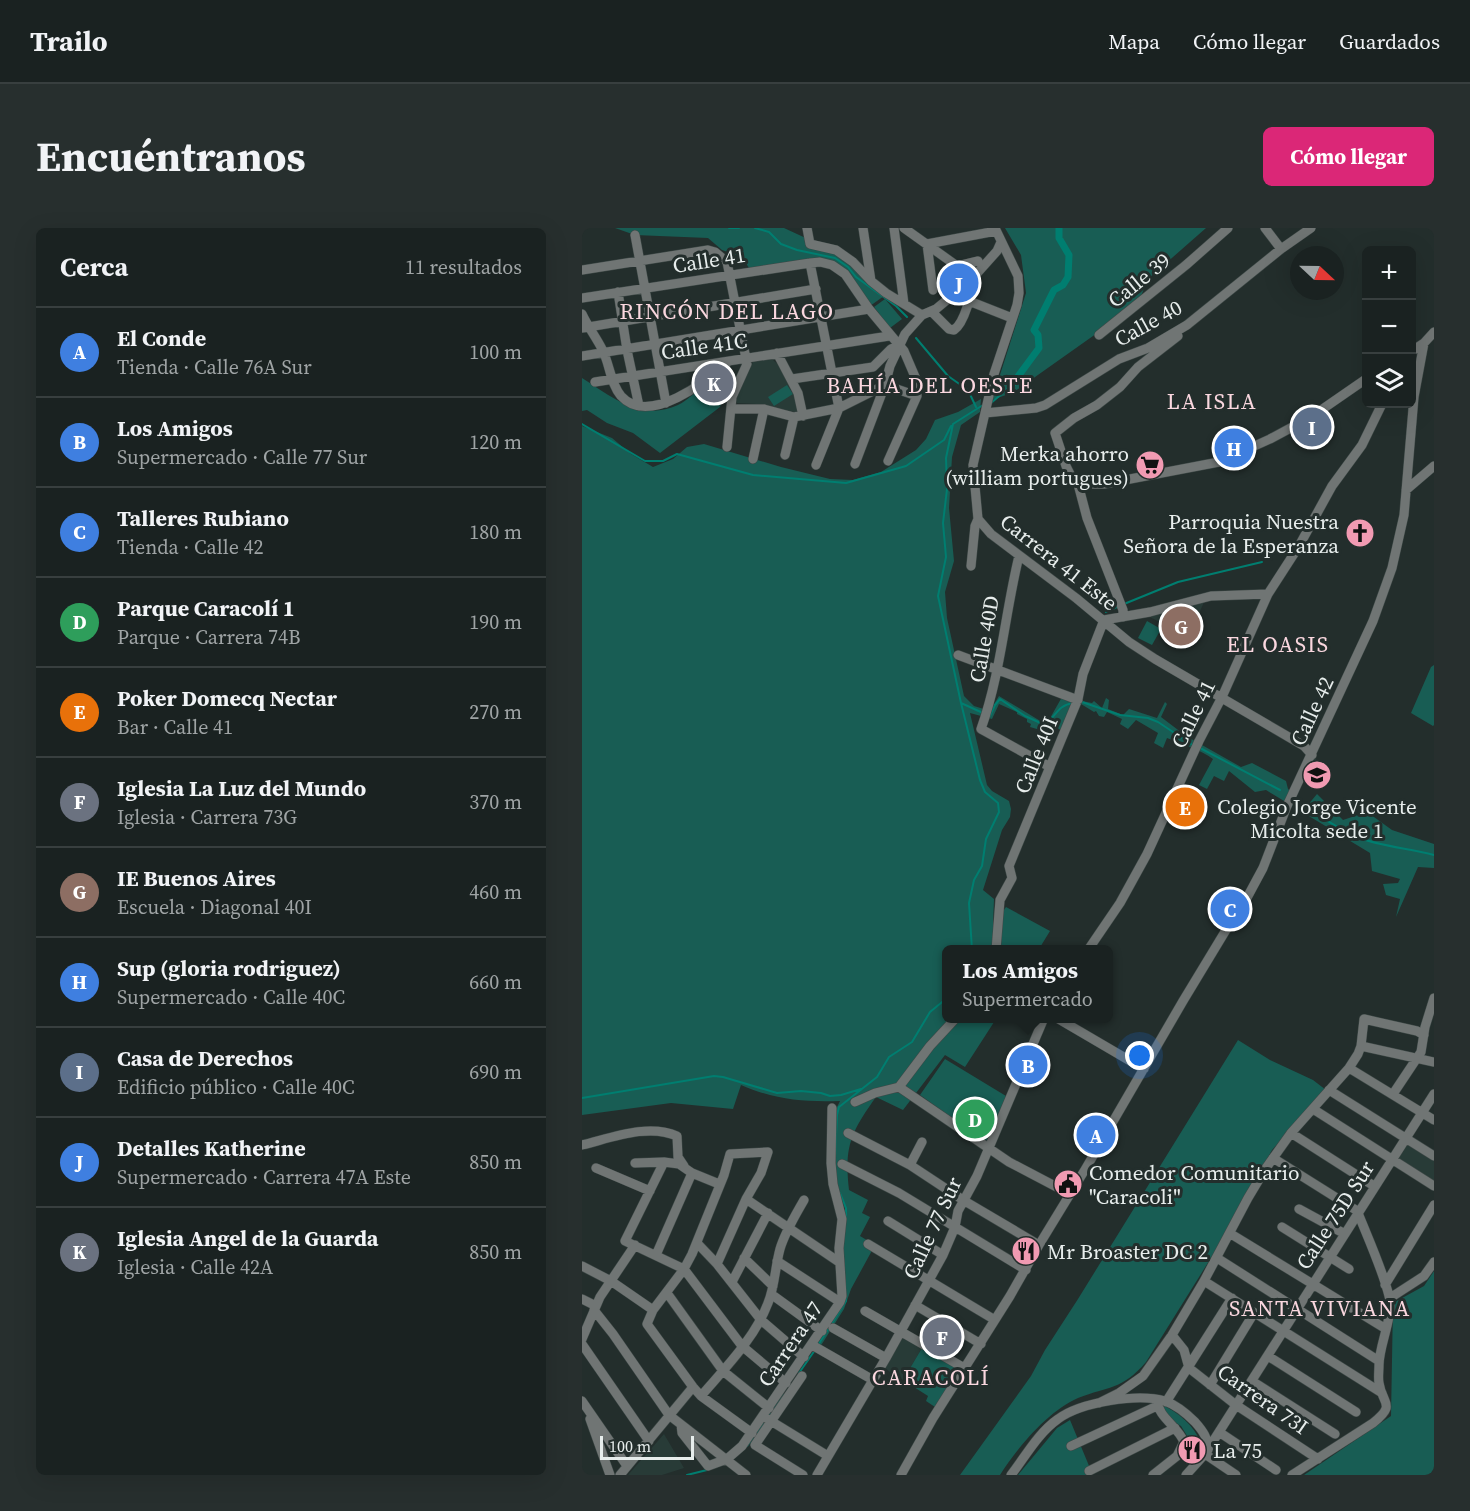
<!DOCTYPE html>
<html lang="es">
<head>
<meta charset="utf-8">
<style>
	:root { --surface:#1a2221; --page:#272f2e; --text:#f1f3f6; --muted:#9fa4a5; --line:#383f3f; --accent:#db2777 }
	body { margin:0; font-family:"Source Serif 4",serif; background:var(--page); color:var(--text) }
	.controls { position:absolute; right:18px; top:18px; display:grid; overflow:hidden; border-radius:9px; box-shadow:0 6px 24px #0002 }
	.controls button { width:54px; height:54px; display:grid; place-items:center; padding:0; border:0; border-bottom:2px solid var(--line); background:var(--surface); color:var(--text); font:30px sans-serif }
	.compass { position:absolute; left:708px; top:18px; width:54px; height:54px; border-radius:50%; background:var(--surface); box-shadow:0 6px 24px #0002; rotate:112deg }
	.scale { position:absolute; left:18px; bottom:15px; width:94px; box-sizing:border-box; padding-left:6px; border:3px solid #e7edec; border-top:0; font-size:16px; line-height:21px; white-space:nowrap; color:#e7edec; -webkit-text-stroke:4px #232e2c; paint-order:stroke }
	.you { position:absolute; left:558px; top:828px; width:21px; height:21px; margin:-15px; border:4px solid #fff; border-radius:50%; background:#1a73e8; box-shadow:0 0 0 9px #1a73e833 }
	.badge { display:grid; place-items:center; width:39px; height:39px; border-radius:50%; background:var(--accent); color:#fff; font-size:20px; font-weight:700 }
	.pin { position:absolute; translate:-50% -50%; border:3px solid #fff; box-shadow:0 2px 6px #0006 }
	.popup { position:absolute; left:360px; top:717px; width:171px; height:78px; box-sizing:border-box; display:grid; place-content:center; border-radius:9px; background:var(--surface); filter:drop-shadow(0 2px 4px #0005); font-size:20px; white-space:nowrap; color:var(--muted) }
	.popup b { font-size:22px; color:var(--text) }
	.popup::after { content:''; position:absolute; left:50%; top:100%; margin-left:-12px; border:12px solid transparent; border-top-color:var(--surface) }
	.list { margin:0; padding:0; list-style:none }
	h2 { display:flex; justify-content:space-between; align-items:center; height:78px; margin:0; padding:0 24px; font-size:26px }
	h2 small { font-size:20px; font-weight:400; color:var(--muted) }
	.list li { display:grid; grid-template-columns:39px 1fr auto; gap:18px; align-items:center; box-sizing:border-box; height:90px; padding:0 24px; border-top:2px solid var(--line) }
	.list b { display:block; font-size:22px; white-space:nowrap }
	.list p { margin:0; font-size:20px; white-space:nowrap; color:var(--muted) }
	.list em { font-size:20px; font-style:normal; color:var(--muted) }
	.icon { flex:none; width:33px; height:33px; fill:none; stroke:currentColor; stroke-width:2; stroke-linecap:round; stroke-linejoin:round }
	.map { position:relative; flex:none; width:852px; height:1247px; overflow:hidden; border-radius:9px }
	header { display:flex; align-items:center; gap:36px; box-sizing:border-box; height:84px; padding:0 30px; background:var(--surface); border-bottom:2px solid var(--line) }
	header strong { font-size:28px }
	nav { display:flex; gap:33px; margin-inline-start:auto; font-size:21px }
	.intro { display:flex; align-items:center; justify-content:space-between; box-sizing:border-box; height:144px; padding:0 36px }
	h1 { margin:0; font-size:42px }
	.button { padding:15px 27px; border-radius:9px; background:var(--accent); color:#fff; font-size:21px; font-weight:700 }
	main { display:flex; gap:36px; padding:0 36px }
	aside { flex:1; background:var(--surface); border-radius:9px; box-shadow:0 6px 24px #0002 }
	.map>svg:first-child { display:block }
	.built { fill:#283b37 }
	.green { fill:#185d54 }
	.lines { fill:none; stroke-linecap:round; stroke-linejoin:round }
	.stream { stroke:#007e70; stroke-width:2 }
	.canal { stroke:#007e70; stroke-width:7 }
	.minor-casing { stroke:#3e4947; stroke-width:10 }
	.minor { stroke:#707574; stroke-width:9 }
	.labels { text-anchor:middle; dominant-baseline:central; stroke-width:6; stroke-linejoin:round; paint-order:stroke }
	.street-label { font-size:21px; fill:#e7edec; stroke:#232e2c }
	.poi-label { font-size:21px; fill:#e7edec; stroke:#232e2c; text-anchor:start }
	.neighbourhood-label { font-size:22px; letter-spacing:1.5px; fill:#fad7df; stroke:#232e2c }
</style>
</head>
<body>
<header>
<strong>Trailo</strong>
<nav><a>Mapa</a><a>Cómo llegar</a><a>Guardados</a></nav>
</header>
<div class="intro"><h1>Encuéntranos</h1><a class="button">Cómo llegar</a></div>
<main>
<aside>
<h2>Cerca<small>11 resultados</small></h2>
<ul class="list">
<li><span class="badge" style="background:#3f7fe0">A</span><div><b>El Conde</b><p>Tienda · Calle 76A Sur</p></div><em>100 m</em></li>
<li><span class="badge" style="background:#3f7fe0">B</span><div><b>Los Amigos</b><p>Supermercado · Calle 77 Sur</p></div><em>120 m</em></li>
<li><span class="badge" style="background:#3f7fe0">C</span><div><b>Talleres Rubiano</b><p>Tienda · Calle 42</p></div><em>180 m</em></li>
<li><span class="badge" style="background:#2e9e5b">D</span><div><b>Parque Caracolí 1</b><p>Parque · Carrera 74B</p></div><em>190 m</em></li>
<li><span class="badge" style="background:#e8710a">E</span><div><b>Poker Domecq Nectar</b><p>Bar · Calle 41</p></div><em>270 m</em></li>
<li><span class="badge" style="background:#6b7280">F</span><div><b>Iglesia La Luz del Mundo</b><p>Iglesia · Carrera 73G</p></div><em>370 m</em></li>
<li><span class="badge" style="background:#8d6e63">G</span><div><b>IE Buenos Aires</b><p>Escuela · Diagonal 40I</p></div><em>460 m</em></li>
<li><span class="badge" style="background:#3f7fe0">H</span><div><b>Sup (gloria rodriguez)</b><p>Supermercado · Calle 40C</p></div><em>660 m</em></li>
<li><span class="badge" style="background:#5c6f8a">I</span><div><b>Casa de Derechos</b><p>Edificio público · Calle 40C</p></div><em>690 m</em></li>
<li><span class="badge" style="background:#3f7fe0">J</span><div><b>Detalles Katherine</b><p>Supermercado · Carrera 47A Este</p></div><em>850 m</em></li>
<li><span class="badge" style="background:#6b7280">K</span><div><b>Iglesia Angel de la Guarda</b><p>Iglesia · Calle 42A</p></div><em>850 m</em></li>
</ul>
</aside>
<div class="map">
<svg width="852" height="1247" viewBox="0 0 852 1247">
	<rect width="100%" height="100%" fill="#232e2c"/>
	<path class="built" d="M183 131 191 132 200 140 207 151 219 185 174 176 155 175 153 172 171 134Z
		M622 374 607 409 564 387Z
		M732 530 749 542 736 561 722 552Z
		M826 915 852 931V958L814 934Z
		M321 1108 340 1120 321 1152 302 1140Z
		M82 1206 102 1240 80 1247H46Z"/>
	<path class="green" d="M33 0H202L228 12 268 35 302 68 288 78 268 48 239 31 167 40 160 29 140 22 126 10 53 7Z
		M423 0H624L566 51 559 68 535 91 432 164 410 172 444 65 439 27Z
		M303 71 320 91 308 100 292 79Z
		M0 150C30 169 59 194 96 177 105 173 114 163 122 157L129 165 146 153 138 179 78 225 51 205 25 195 5 182 0 183Z
		M205 157 211 166 192 178 186 169Z
		M399 171 398 184 379 197 370 229 367 280 372 333 363 364 365 390 382 468 392 478 408 483 417 468 460 494 462 491 467 492 480 469 510 475 512 473 520 480 524 470 527 472 526 481 541 487 547 481 575 490 583 474 585 476 579 489 604 508 659 539 670 535 704 553 706 561 725 578 735 566 761 592 785 584 810 602 852 616V640L836 639 814 689 818 671 804 667 801 656 816 655 818 651 790 643 788 625 684 562 673 564 647 543 642 553 632 548 625 561 617 557 631 531C619 522 600 516 585 510L581 520 572 515 576 505 554 492 546 501 538 496 540 491 525 484 522 489 517 488 514 483 512 484 499 476 492 477 481 504 473 498 465 504 448 499 449 496 445 494V491L435 486V484L417 476 410 491 388 485 405 557 410 563 427 573 429 581 428 589 420 602 401 662 412 671 411 697 424 679 468 703 457 721 365 722V790L414 791 383 839 363 827 321 882 294 869C269 904 262 918 267 962L286 972 280 985 288 989 278 1008 293 1017 269 1061 262 1081 238 1119 233 1116 259 1076V1030L263 981 256 964 251 938 253 883 258 873C221 874 194 872 159 857L151 881 89 875 0 887V198L30 210 49 226 71 239 91 231 105 219 122 216 199 239 248 251 271 252 299 244 334 222 344 211 353 192 376 184Z
		M565 393 579 401 570 417 556 410Z
		M852 437V497L851 498 829 485 849 439Z
		M656 812 688 832 731 852 744 862 690 922 642 1009 564 1134C540 1162 527 1158 496 1170 466 1183 436 1219 418 1247H378L449 1148 463 1122 496 1071Z
		M363 831 424 868 405 915 338 867Z
		M852 1043V1247H722L809 1188 811 1075 842 1058Z
		M340 1120 381 1142 356 1181 344 1173 346 1168 321 1152Z
		M578 1176C597 1184 611 1197 620 1216L607 1211 599 1198 583 1188Z
		M488 1192 510 1245 507 1247H436L475 1200Z"/>
	<g class="lines">
		<path class="stream" d="M147 0H157
			M173 0 187 4 199 16 215 22 253 30 266 39 274 49 314 78 325 89
			M334 110 366 148 386 162 394 179
			M409 175 429 158
			M0 196 63 233H81L95 226 171 247 264 255 324 238 362 212 369 198
			M542 376 596 354 680 334
			M524 384 537 378
			M500 474 538 487 566 490 576 494 612 518
			M379 475 401 485
			M407 487 408 488 413 477 418 471 443 488 463 497C474 488 476 477 491 475
			M618 520 698 562
			M719 576C737 587 756 601 775 609 800 619 827 620 852 627
			M390 722 387 675 392 652 400 638 404 611 417 584 416 575 403 564 398 552 379 475 356 368 364 329 361 295 365 261 364 230 371 196 401 177
			M0 870 132 848 141 849 195 865 219 863 239 865 248 868 259 867 279 861
			M253 930 255 887 257 879 295 849 307 829 330 814 348 784 365 770
			M258 965 264 980V991
			M236 1117 264 1073 263 1053
			M217 1145 233 1122
			M186 1189 202 1167
			M165 1218 183 1194
			M105 1247 125 1242"/>
		<path class="canal" d="M429 158 457 120 456 107 452 102 472 62 481 57 486 49 487 27 477 10V0"/>
		<g class="minor-casing">
			<path id="minor" d="M225 0 228 16 254 22 271 34 289 53 304 65 340 87
				M281 0 289 53
				M312 0 322 76
				M322 0 375 38 389 52C391 65 382 95 372 102L367 101 350 84
				M413 0 436 48 437 65 435 77 412 146 391 237 396 291 409 306 494 370 547 414 573 431 722 518 730 527
				M683 0 699 21
				M53 7 84 175
				M228 35 257 180 234 237
				M0 42 126 22 133 24 145 34 165 136 150 169 145 219
				M379 60 375 38 396 33
				M351 62 345 16 414 3
				M36 64 45 122 57 178
				M0 70 228 35 238 34 250 37 263 46 287 81 322 123 334 151 335 168 306 233
				M387 73 430 90
				M0 86C6 99 14 109 20 121 28 136 28 155 39 168 67 199 125 153 147 133
				M0 100 234 61
				M517 107 604 37 646 0
				M830 123 842 115 852 104
				M195 125 216 165 221 188
				M0 128 287 81
				M210 151 291 139 309 121 317 117
				M13 154 307 108
				M150 181H182L212 189 257 180 303 157 335 168
				M403 185 454 180 463 177 537 131 566 120 605 97 699 21 729 0
				M203 227 212 189
				M171 231 182 181
				M273 236 303 157 308 138 323 106 340 87 354 81 389 52 415 23 419 14
				M496 256H522L637 234 688 211 729 189 784 151
				M824 262 852 238
				M437 328C423 385 419 445 399 501L468 539
				M389 338 393 298 396 291
				M541 389V382L505 290 496 256 491 252 484 238 473 205 492 190 515 177 538 159 556 139 596 108
				M522 392 568 384 629 368 686 366
				M376 427 496 472
				M414 722 418 672 430 650 427 638 496 471 501 446 522 392
				M506 722 538 675 565 626 617 513 640 469 686 366 717 318 750 258 780 217 800 176
				M475 790 562 841
				M779 818 852 834
				M767 840 852 892
				M317 859 427 934 488 966
				M747 862 852 928
				M811 866 839 824 843 799 852 770
				M273 874 293 865 317 859 348 818 374 790
				M731 881 852 958
				M266 905 328 937 381 972 457 1017
				M709 905 792 958
				M0 917C29 910 66 895 95 908L96 929 102 938
				M691 930 777 984
				M82 934 43 1013 102 1041 160 1118 204 1155
				M53 935 82 934 97 936 110 945 137 956
				M260 936 317 965 444 1042
				M328 937 340 914
				M14 940 68 963
				M164 971 257 1034
				M717 981 763 1006
				M306 993 361 1027
				M700 999 767 1041
				M649 1006 804 1101
				M115 1015 135 1036 179 1092 222 1129
				M286 1016 413 1092
				M74 1027 110 945
				M162 1030 191 1058
				M635 1030 797 1133
				M195 1033 258 1074
				M135 1036 164 971 179 945 186 924 148 926 142 947 110 1026 102 1041 71 1082 65 1096 111 1159 119 1168 170 1205
				M0 1038 29 1053 71 1082
				M622 1053 800 1165
				M150 1054 186 985
				M803 1057 852 977
				M85 1065 141 1143 187 1180
				M189 1066 240 1103
				M808 1070 842 1048 852 1034
				M0 1071 14 1078
				M333 1077 399 1116
				M12 1082 31 1106 87 1187 164 1247
				M283 1083 384 1141
				M251 1100 304 1130
				M590 1107 602 1122 607 1140 654 1177 736 1231
				M0 1111 18 1069 53 1017
				M0 1116 67 1213
				M230 1117 291 1152
				M686 1128 774 1184
				M220 1148 173 1217 221 1247
				M670 1153 753 1206
				M628 1157 672 1085
				M119 1168C143 1140 173 1110 186 1075 193 1058 193 1039 198 1021 203 1004 213 988 222 972
				M0 1173 45 1238
				M584 1174 650 1070
				M517 1175 537 1165 561 1148 590 1107 622 1053 666 970 684 940 709 905 767 840 776 826 779 818 782 791 835 803 842 807
				M184 1190 246 1228
				M8 1191 28 1247
				M99 1197 100 1205 126 1238 145 1231 160 1218 258 1074 260 1068 257 1020 260 991 251 956 249 935 250 880
				M637 1204 694 1242
				M489 1218 575 1178
				M623 1226 654 1247
				M507 1243 593 1200
				M38 1247 111 1159
				M235 1247 304 1130 361 1027 373 999 376 983 395 948 462 790
				M319 1247 351 1190 428 1068 457 1017 504 940 601 773 644 702 660 679 681 640 705 578 791 393 810 340 822 287 832 169 842 115
				M429 1247C443 1229 456 1205 476 1191 499 1174 556 1165 583 1173 594 1177 605 1186 613 1194 621 1203 626 1210 626 1222
				M571 1247 595 1228 602 1214C596 1198 576 1190 575 1172
				M604 1247 623 1226 852 866
				M710 1247 791 1195C815 1176 800 1176 797 1155 796 1150 797 1143 797 1137 797 1117 812 1088 807 1068 801 1043 786 1010 776 985"/>
		</g>
		<use href="#minor" class="minor"/>
	</g>
	<defs>
		<g id="supermarket-disc" transform="scale(1.5)"><circle r="9.5" fill="#f19ab2" stroke="#232e2c"/><path d="M-6-5.5h2.5l.6 2H6L4.5 2H-2.5L-4.4-4H-6ZM-1.5 3.2a1.3 1.3 0 1 0 .1 0ZM3 3.2a1.3 1.3 0 1 0 .1 0Z" fill="#111"/></g>
		<g id="church-disc" transform="scale(1.5)"><circle r="9.5" fill="#f19ab2" stroke="#232e2c"/><path d="M-1.2-6h2.4v3.5h3.3v2.4h-3.3V6h-2.4V-.1h-3.3v-2.4h3.3Z" fill="#111"/></g>
		<g id="school-disc" transform="scale(1.5)"><circle r="9.5" fill="#f19ab2" stroke="#232e2c"/><path d="M0-5L7-2L0 1L-7-2ZM-4 1L0 2.5L4 1V4Q0 6-4 4Z" fill="#111"/></g>
		<g id="civic-disc" transform="scale(1.5)"><circle r="9.5" fill="#f19ab2" stroke="#232e2c"/><path d="M-.6-6.5H3V-4.5H.6V-3L4-1V1h2V6H-6V1h2V-1L-.6-3ZM-1.2 2.5V6h2.4V2.5Z" fill="#111"/></g>
		<g id="restaurant-disc" transform="scale(1.5)"><circle r="9.5" fill="#f19ab2" stroke="#232e2c"/><path d="M-5-6h1v4h1v-4h1v4h1v-4h1v5L-1.5 .5V6h-2V.5L-5-1ZM5-6V6H3V1.5H1.5Q1.5-4 5-6Z" fill="#111"/></g>
	</defs>
	<g fill-rule="evenodd">
		<use href="#supermarket-disc" x="568" y="237"/>
		<use href="#church-disc" x="778" y="305"/>
		<use href="#school-disc" x="735" y="547"/>
		<use href="#civic-disc" x="486" y="956"/>
		<use href="#restaurant-disc" x="444" y="1023"/>
		<use href="#restaurant-disc" x="610" y="1222"/>
	</g>
	<g class="labels">
		<g class="street-label">
			<text transform="translate(127 32) rotate(-9)">Calle 41</text>
			<text transform="translate(557 52) rotate(-39)">Calle 39</text>
			<text transform="translate(566 95) rotate(-29)">Calle 40</text>
			<text transform="translate(122 118) rotate(-8)">Calle 41C</text>
			<text transform="translate(477 334) rotate(38)">Carrera 41 Este</text>
			<text transform="translate(402 411) rotate(-80)">Calle 40D</text>
			<text transform="translate(730 483) rotate(-65)">Calle 42</text>
			<text transform="translate(611 486) rotate(-64)">Calle 41</text>
			<text transform="translate(454 527) rotate(-68)">Calle 40I</text>
			<text transform="translate(753 987) rotate(-57)">Calle 75D Sur</text>
			<text transform="translate(350 1000) rotate(-65)">Calle 77 Sur</text>
			<text transform="translate(208 1116) rotate(-56)">Carrera 47</text>
			<text transform="translate(681 1171) rotate(35)">Carrera 73I</text>
		</g>
		<g class="poi-label">
			<text x="547" y="225" text-anchor="end">Merka ahorro<tspan x="547" dy="24">(william portugues)</tspan></text>
			<text x="757" y="293" text-anchor="end">Parroquia Nuestra<tspan x="757" dy="24">Señora de la Esperanza</tspan></text>
			<text x="735" y="578" text-anchor="middle">Colegio Jorge Vicente<tspan x="735" dy="24">Micolta sede 1</tspan></text>
			<text x="507" y="944">Comedor Comunitario<tspan x="507" dy="24">"Caracoli"</tspan></text>
			<text x="465" y="1023">Mr Broaster DC 2</text>
			<text x="631" y="1222">La 75</text>
		</g>
		<g class="neighbourhood-label">
			<text x="145" y="83">RINCÓN DEL LAGO</text>
			<text x="348" y="157">BAHÍA DEL OESTE</text>
			<text x="630" y="173">LA ISLA</text>
			<text x="696" y="416">EL OASIS</text>
			<text x="738" y="1080">SANTA VIVIANA</text>
			<text x="349" y="1149">CARACOLÍ</text>
		</g>
	</g>
</svg>
<div class="controls">
<button>+</button>
<button>−</button>
<button><svg class="icon" aria-label="layers" viewBox="0 0 24 24"><path d="M12 4l9 5-9 5-9-5zM3 14l9 5 9-5"/></svg></button>
</div>
<svg class="compass" viewBox="-18 -18 36 36"><path d="M0-13l5 13h-10z" fill="#e53935"/><path d="M0 13l5-13h-10z" fill="#9fa4a5"/></svg>
<div class="scale">100 m</div>
<div class="you"></div>
<div class="pin badge" style="left:514px;top:907px;background:#3f7fe0">A</div>
<div class="pin badge" style="left:446px;top:837px;background:#3f7fe0">B</div>
<div class="popup"><b>Los Amigos</b>Supermercado</div>
<div class="pin badge" style="left:648px;top:681px;background:#3f7fe0">C</div>
<div class="pin badge" style="left:393px;top:891px;background:#2e9e5b">D</div>
<div class="pin badge" style="left:603px;top:579px;background:#e8710a">E</div>
<div class="pin badge" style="left:360px;top:1109px;background:#6b7280">F</div>
<div class="pin badge" style="left:599px;top:398px;background:#8d6e63">G</div>
<div class="pin badge" style="left:652px;top:220px;background:#3f7fe0">H</div>
<div class="pin badge" style="left:730px;top:199px;background:#5c6f8a">I</div>
<div class="pin badge" style="left:377px;top:55px;background:#3f7fe0">J</div>
<div class="pin badge" style="left:132px;top:155px;background:#6b7280">K</div>
</div>
</main>
</body>
</html>
